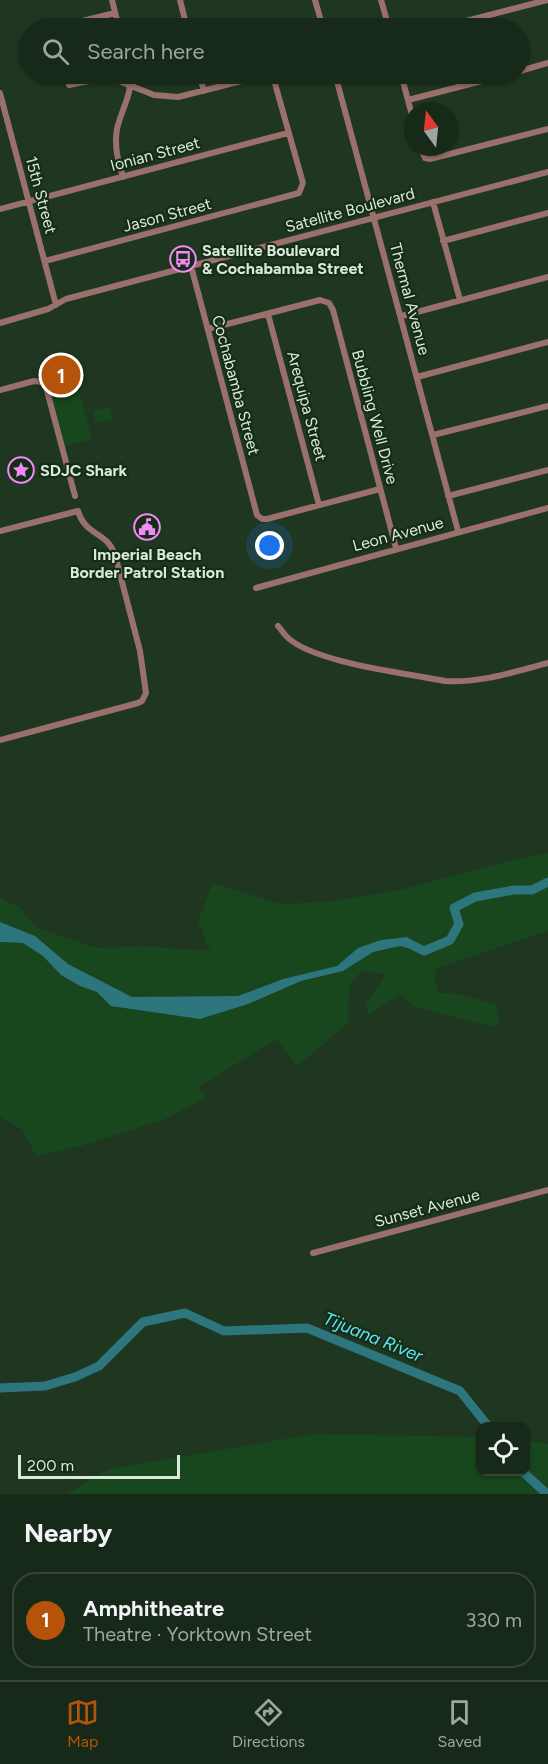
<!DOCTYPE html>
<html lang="en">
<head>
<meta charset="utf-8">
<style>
	:root { --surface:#172918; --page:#243525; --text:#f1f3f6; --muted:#9ea6a2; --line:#364537; --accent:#b45309 }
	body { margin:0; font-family:Figtree,sans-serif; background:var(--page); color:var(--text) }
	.controls { position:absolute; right:18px; bottom:18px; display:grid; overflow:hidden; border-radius:12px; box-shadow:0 2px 4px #0004 }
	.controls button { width:54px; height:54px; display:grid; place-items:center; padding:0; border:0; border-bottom:2px solid var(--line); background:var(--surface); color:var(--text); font:30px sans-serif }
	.compass { position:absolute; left:404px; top:102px; width:54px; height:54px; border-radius:50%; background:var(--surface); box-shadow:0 2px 4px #0004; rotate:345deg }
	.scale { position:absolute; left:18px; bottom:15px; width:162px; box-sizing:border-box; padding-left:6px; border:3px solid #dae9da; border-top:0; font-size:16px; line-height:21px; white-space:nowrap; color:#dae9da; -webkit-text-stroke:4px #152d17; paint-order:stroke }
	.you { position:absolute; left:270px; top:546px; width:21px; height:21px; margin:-15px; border:4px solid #fff; border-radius:50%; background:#1a73e8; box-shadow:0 0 0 9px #1a73e833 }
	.badge { display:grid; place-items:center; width:39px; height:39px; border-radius:50%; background:var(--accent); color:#fff; font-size:20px; font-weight:700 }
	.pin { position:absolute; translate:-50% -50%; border:3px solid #fff; box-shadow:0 2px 6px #0006 }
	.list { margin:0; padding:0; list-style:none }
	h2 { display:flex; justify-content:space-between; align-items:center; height:78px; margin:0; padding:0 24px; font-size:26px }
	h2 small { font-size:20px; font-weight:400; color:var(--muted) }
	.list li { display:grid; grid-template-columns:39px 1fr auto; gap:18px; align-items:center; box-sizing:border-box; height:96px; margin:0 12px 12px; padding:0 12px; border:2px solid var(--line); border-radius:24px }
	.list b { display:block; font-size:22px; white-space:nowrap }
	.list p { margin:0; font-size:20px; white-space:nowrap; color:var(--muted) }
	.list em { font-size:20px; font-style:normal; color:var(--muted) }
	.icon { flex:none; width:33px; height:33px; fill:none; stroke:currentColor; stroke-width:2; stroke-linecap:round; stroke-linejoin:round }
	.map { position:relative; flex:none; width:548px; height:1494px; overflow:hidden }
	.search { position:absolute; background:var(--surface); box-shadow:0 2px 4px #0004; left:18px; right:18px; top:18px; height:66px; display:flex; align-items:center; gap:15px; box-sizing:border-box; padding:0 21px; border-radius:33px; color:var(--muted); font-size:22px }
	.sheet { height:186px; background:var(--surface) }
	nav { display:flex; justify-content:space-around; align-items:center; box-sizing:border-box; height:84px; border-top:2px solid var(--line); background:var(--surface); font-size:16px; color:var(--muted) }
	nav a { display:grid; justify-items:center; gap:3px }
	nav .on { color:var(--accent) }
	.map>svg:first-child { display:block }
	.green { fill:#18471e }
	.water { fill:#2d767e }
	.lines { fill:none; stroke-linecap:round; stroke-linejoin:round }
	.river { stroke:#2d767e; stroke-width:9 }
	.minor { stroke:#9a706c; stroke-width:6 }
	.labels { text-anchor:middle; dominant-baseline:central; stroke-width:4.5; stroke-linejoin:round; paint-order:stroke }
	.street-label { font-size:16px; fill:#dae9da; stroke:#152d17 }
	.poi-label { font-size:16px; font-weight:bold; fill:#dae9da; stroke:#152d17; text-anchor:start }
	.water-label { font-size:18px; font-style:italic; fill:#5de7f7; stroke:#152d17 }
</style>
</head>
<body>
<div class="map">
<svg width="548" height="1494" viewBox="0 0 548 1494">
	<rect width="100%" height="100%" fill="#1f3720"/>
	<path class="green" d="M75 377 92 439 64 446 48 384Z
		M110 407 113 419 96 423 93 411Z
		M548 853V931L437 968 434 978 439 993 460 994 496 1005 499 1020 496 1027 476 1023 413 1006 401 994 369 1015 365 1005 386 974 361 971 349 987 348 1023 297 1066 277 1039 197 1088 207 1097 165 1119 81 1146 36 1156 23 1130 0 1116V942L23 943 43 956 61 975 80 986 97 992 111 1006 248 1004 301 981 343 971 373 952 400 946 424 953 419 944 358 948 337 966 283 979 238 996 132 997 68 964 35 936 0 922V898L19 907 36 927 96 948 141 946 210 951 198 921 213 883 280 904 326 902 400 890 505 862Z
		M315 1434 480 1437V1472H526V1441L548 1444V1494H67L109 1469Z"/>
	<path class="water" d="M0 922 35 936 68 964 132 997 238 996 283 979 337 966 358 948 381 940 407 937 419 944 425 953 400 946 373 952 343 971 301 981 248 1004 200 1019 111 1006 97 992 80 986 61 975 43 956 23 943 0 942Z"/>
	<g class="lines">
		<path class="river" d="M414 946 424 951 450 940 459 924 454 908 475 897 514 890H532L548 882
			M0 1388 45 1386 75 1377 99 1366 143 1322 185 1313 224 1331 307 1328 460 1391 488 1426
			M523 1472 547 1494"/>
		<path class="minor" d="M112 0 119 28
			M180 0 187 28
			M315 0 323 28
			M381 0 389 28
			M70 24 115 13
			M439 28 547 0
			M520 71 548 63
			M199 74 204 91
			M335 74 458 531
			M401 74 413 119
			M69 85 99 79 119 81 154 95 178 97 269 74
			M0 93 56 305
			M408 100 509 74
			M420 147 425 158 430 159 548 129
			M123 177C118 161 114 146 117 129 121 110 133 93 130 74
			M433 202 460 300
			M0 209 288 133
			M443 241 548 213
			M45 261 299 193 303 183 274 80 268 75
			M191 266 257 515 262 519H267L380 489
			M268 314 319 505
			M402 316 548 277
			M0 323 48 309 66 299 548 172
			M208 329 320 300 329 303 333 310 396 548
			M417 377 548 342
			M0 390 34 381 42 382 46 387 75 496
			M433 435 548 406
			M448 496 548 470
			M0 531 78 511C86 537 106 530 115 555L140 651 146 693 142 701 138 703 0 740
			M256 588 548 508
			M278 626C281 629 283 633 287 637 314 663 406 673 445 681 481 683 514 672 548 663
			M313 1253 548 1190"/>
	</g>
	<defs>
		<g id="bus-ring" transform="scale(1.35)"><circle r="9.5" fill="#152d17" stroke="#f18af4" stroke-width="1.5"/><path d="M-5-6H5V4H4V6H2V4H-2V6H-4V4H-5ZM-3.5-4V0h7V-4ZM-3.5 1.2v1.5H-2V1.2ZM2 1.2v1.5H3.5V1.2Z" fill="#f18af4"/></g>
		<g id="sight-ring" transform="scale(1.35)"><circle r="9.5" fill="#152d17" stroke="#f18af4" stroke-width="1.5"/><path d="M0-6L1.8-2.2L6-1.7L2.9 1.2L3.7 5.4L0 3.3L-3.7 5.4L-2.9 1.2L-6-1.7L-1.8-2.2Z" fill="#f18af4"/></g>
		<g id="civic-ring" transform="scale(1.35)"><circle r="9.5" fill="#152d17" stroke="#f18af4" stroke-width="1.5"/><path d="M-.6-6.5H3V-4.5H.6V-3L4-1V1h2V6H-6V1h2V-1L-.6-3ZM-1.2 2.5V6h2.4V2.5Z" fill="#f18af4"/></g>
	</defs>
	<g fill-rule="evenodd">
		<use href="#bus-ring" x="183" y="259"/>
		<use href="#sight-ring" x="21" y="470"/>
		<use href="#civic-ring" x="147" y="527"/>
	</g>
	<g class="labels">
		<g class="street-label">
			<text transform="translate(155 154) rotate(-15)">Ionian Street</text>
			<text transform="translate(41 195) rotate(75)">15th Street</text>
			<text transform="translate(350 210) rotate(-15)">Satellite Boulevard</text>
			<text transform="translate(167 215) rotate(-15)">Jason Street</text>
			<text transform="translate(410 299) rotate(75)">Thermal Avenue</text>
			<text transform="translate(236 385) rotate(75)">Cochabamba Street</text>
			<text transform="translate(307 406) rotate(75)">Arequipa Street</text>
			<text transform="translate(375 417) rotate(75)">Bubbling Well Drive</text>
			<text transform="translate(398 534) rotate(-15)">Leon Avenue</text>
			<text transform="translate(427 1208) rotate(-15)">Sunset Avenue</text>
		</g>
		<g class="poi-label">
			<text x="202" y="250">Satellite Boulevard<tspan x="202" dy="18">&amp; Cochabamba Street</tspan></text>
			<text x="40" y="470">SDJC Shark</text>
			<text x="147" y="554" text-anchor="middle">Imperial Beach<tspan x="147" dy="18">Border Patrol Station</tspan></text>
		</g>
		<g class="water-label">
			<text transform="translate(373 1337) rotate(22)">Tijuana River</text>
		</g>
	</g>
</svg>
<div class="controls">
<button><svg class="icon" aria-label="locate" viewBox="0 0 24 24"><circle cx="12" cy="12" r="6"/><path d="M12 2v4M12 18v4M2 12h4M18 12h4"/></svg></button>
</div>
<svg class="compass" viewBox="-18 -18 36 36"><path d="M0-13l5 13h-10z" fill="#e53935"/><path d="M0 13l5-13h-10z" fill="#9ea6a2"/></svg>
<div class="scale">200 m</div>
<div class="you"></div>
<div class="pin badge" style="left:61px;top:375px">1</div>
<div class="search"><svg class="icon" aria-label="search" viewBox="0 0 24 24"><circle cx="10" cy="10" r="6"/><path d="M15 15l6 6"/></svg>Search here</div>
</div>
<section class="sheet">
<h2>Nearby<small></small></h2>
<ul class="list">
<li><span class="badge">1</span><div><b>Amphitheatre</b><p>Theatre · Yorktown Street</p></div><em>330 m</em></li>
</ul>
</section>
<nav>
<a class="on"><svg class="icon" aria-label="map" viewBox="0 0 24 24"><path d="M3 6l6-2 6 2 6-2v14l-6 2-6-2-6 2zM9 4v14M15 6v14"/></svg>Map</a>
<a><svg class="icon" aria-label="directions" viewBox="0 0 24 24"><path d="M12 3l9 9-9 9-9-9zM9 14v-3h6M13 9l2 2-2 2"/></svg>Directions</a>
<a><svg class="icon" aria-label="saved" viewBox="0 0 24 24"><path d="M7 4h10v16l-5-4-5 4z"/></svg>Saved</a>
</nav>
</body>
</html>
